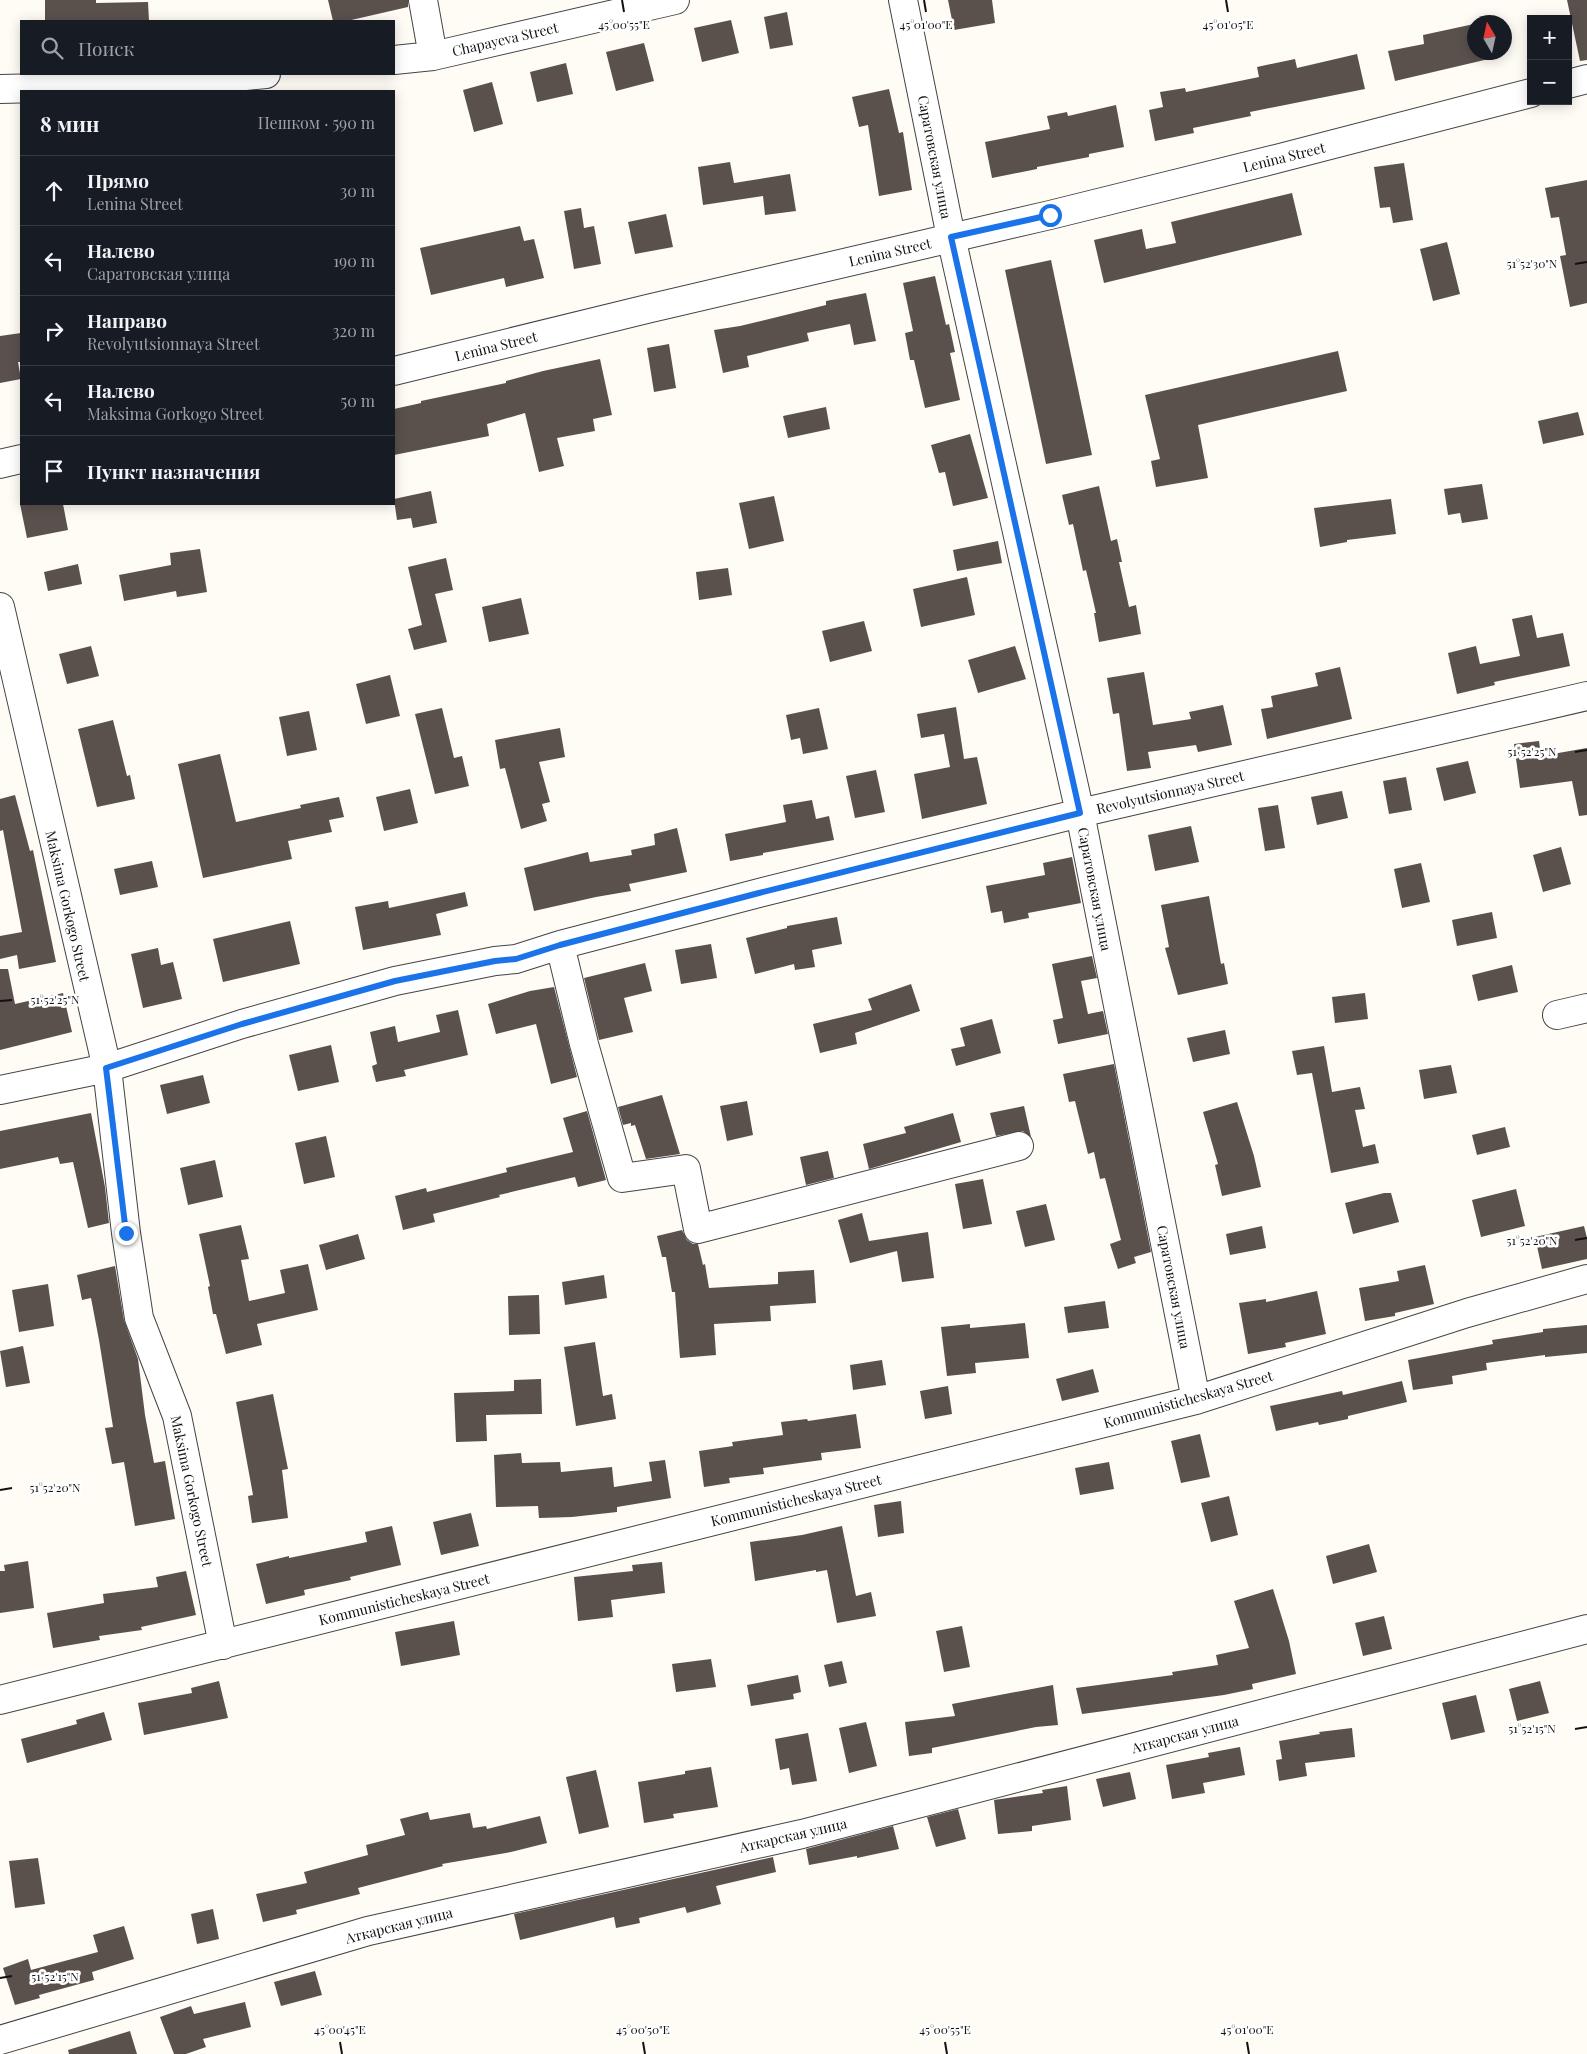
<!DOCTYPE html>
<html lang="ru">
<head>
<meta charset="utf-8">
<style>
	:root { --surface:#171b24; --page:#242831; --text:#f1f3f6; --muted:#9ea1a6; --line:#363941 }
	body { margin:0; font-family:"Playfair Display",serif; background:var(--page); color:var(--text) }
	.controls { position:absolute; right:15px; top:15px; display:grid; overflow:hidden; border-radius:0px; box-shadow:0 2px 12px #0003 }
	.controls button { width:45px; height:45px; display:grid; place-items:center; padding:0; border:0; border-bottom:1px solid var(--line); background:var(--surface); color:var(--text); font:25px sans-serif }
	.compass { position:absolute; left:1467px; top:15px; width:45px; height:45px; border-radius:50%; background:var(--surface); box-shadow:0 2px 12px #0003; rotate:351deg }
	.stop { position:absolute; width:15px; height:15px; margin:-11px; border:4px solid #1a73e8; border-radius:50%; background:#fff }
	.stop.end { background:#1a73e8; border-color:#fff; box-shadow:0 1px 5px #0008 }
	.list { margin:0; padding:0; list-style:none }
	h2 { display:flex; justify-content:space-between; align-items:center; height:65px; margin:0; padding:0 20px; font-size:21px }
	h2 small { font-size:16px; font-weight:400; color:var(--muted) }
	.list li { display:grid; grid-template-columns:32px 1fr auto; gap:15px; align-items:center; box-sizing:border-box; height:70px; padding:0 20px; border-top:1px solid var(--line) }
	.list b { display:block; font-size:19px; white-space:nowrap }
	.list p { margin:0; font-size:16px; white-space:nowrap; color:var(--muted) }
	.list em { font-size:16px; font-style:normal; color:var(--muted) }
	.icon { flex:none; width:28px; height:28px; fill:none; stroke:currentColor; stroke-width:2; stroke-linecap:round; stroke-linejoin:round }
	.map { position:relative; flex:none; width:1587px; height:2054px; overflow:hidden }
	.search { position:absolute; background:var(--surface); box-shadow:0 2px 12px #0003; left:20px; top:20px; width:375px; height:55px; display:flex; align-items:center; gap:12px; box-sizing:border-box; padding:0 18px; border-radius:0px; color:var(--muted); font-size:19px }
	.panel { position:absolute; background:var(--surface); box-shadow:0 2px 12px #0003; left:20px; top:90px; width:375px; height:415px; border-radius:0px }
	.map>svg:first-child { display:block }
	.building { fill:#5a514d }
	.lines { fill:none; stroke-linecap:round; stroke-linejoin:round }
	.minor-casing { stroke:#444; stroke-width:30 }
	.minor { stroke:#fff; stroke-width:28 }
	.route { stroke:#1a73e8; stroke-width:6 }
	.ticks { fill:none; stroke:#111; stroke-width:2 }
	.labels { text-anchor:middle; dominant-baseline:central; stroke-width:5; stroke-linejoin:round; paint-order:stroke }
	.street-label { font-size:14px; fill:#111; stroke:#fff }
	.ticks-label { font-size:12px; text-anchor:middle; fill:#111; stroke:#fff; stroke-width:5; stroke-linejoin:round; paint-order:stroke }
</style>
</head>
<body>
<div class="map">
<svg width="1587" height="2054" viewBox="0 0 1587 2054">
	<rect width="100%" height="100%" fill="#fffcf5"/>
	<path class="building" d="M45 0H96V3L148 2 149 21H45Z
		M328 0H408V7L347 21H333Z
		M948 0H992L995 23 954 30Z
		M1567 0H1587V60L1580 61Z
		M787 12 793 45 770 49 764 17Z
		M731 20 739 53 702 62 694 28Z
		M1474 24V52H1492L1493 58 1395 81 1388 51 1424 44 1423 35Z
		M644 43 654 81 616 91 606 52Z
		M1357 54 1365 89 1250 112 1251 116 1193 128 1194 133 1155 141 1149 110 1163 107 1160 92 1185 88 1186 92 1259 77 1257 67 1295 59 1297 68Z
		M566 63 573 94 537 102 530 72Z
		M492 82 503 124 474 132 463 90Z
		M889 89 899 133 903 132 912 190 879 196 868 125 859 127 852 97Z
		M1116 105 1124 147 1089 154V157L1037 167V169L992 178 985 142 1050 129 1047 116 1067 112 1068 116Z
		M730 162 734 183 790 174 796 211 765 215 763 196 703 205 698 167Z
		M1404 163 1413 220 1393 223 1390 207 1380 208 1374 167Z
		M1587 180V303L1570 307 1560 256 1566 255 1559 217 1551 218 1545 188Z
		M1292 193 1302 235 1104 283 1094 240 1142 229 1146 249 1176 243 1171 222Z
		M581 208 584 228 594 226 601 264 574 269 564 211Z
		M666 214 673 247 635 254 628 222Z
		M520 226 524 241 534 239 544 278 506 287 504 278 431 295 420 248Z
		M1447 242 1460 294 1433 301 1420 249Z
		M1051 260 1092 455 1046 464 1005 270Z
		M935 276 946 325 949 324 955 352 950 353 960 400 925 408 914 360H910L905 333 913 331 903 283Z
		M866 293 876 341 854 345 850 324 807 333 809 341 747 356 749 367 723 373 714 330 740 326 826 305V301Z
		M21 333V362H18L21 379 0 383V336Z
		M669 344 676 388 654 392 647 348Z
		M1338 351 1347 391 1198 425 1208 478 1156 487 1151 461 1160 459 1145 395Z
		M600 359 612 415 593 419 595 431 557 438 564 466 539 472 525 413 487 424 489 436 394 455V409L421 403V401L506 383V381L543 371Z
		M826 407 830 429 788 438 783 416Z
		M1578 412 1584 435 1543 444 1538 421Z
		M970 434 988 498 953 506 945 472 939 473 931 445Z
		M1482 484 1488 519 1462 523 1460 513 1448 515 1444 489Z
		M1099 486 1111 541 1117 539 1122 562H1119L1129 607 1136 605 1141 634 1099 642 1094 613H1096L1086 570 1083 571 1073 524 1069 525 1062 495Z
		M431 491 437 523 413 528 411 518 397 520 394 499Z
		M774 496 784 541 749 549 739 503Z
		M1391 499 1396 534 1347 540V542L1320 547 1314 508Z
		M20 504H63L68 530 27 538Z
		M998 541 1002 563 957 571 953 550Z
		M200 549 207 592 177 597 176 591 124 601 119 575 171 565 170 553Z
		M446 558 453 590 435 594 447 642 414 650 408 629 422 625 408 567Z
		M78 564 82 584 48 591 44 572Z
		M728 568 732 595 699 600 696 572Z
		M967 577 975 615 921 627 913 589Z
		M521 598 529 634 489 642 482 607Z
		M1532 615 1537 638 1563 633 1570 666 1494 682 1495 685 1457 694 1448 653 1476 646 1480 664 1520 656 1512 619Z
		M864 621 872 651 830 662 822 631Z
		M91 646 99 676 67 684 59 654Z
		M1015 646 1026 679 978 693 968 660Z
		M1340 667 1352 719 1267 739 1261 709 1273 707 1271 696 1318 686 1315 673Z
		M1144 672 1153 725 1191 719 1189 712 1223 705 1232 745 1198 752 1196 745 1148 752 1151 768 1127 771 1119 713 1113 714 1107 678Z
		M390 675 400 716 366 724 356 684Z
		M956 707 964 759 977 757 987 804 922 819 914 774 950 767 944 734 921 738 917 714Z
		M442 708 454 758 462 756 469 786 435 794 415 714Z
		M819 708 828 749 803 754 800 738 791 740 786 715Z
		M309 711 317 750 287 756 279 717Z
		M113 720 127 776 130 775 135 799 97 807 78 729Z
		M560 728 565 757 539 762 550 802 542 804 547 821 521 829 505 768 500 769 495 740Z
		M1539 741 1541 756 1587 748V815L1579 816 1572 781 1520 788 1514 744Z
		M220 754 236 822 301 808 300 805 339 797 344 817 329 820 332 832 288 841 292 859 203 878 178 764Z
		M1468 761 1476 793 1444 801 1436 768Z
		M876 770 885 812 855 818 846 776Z
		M1406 777 1412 810 1389 814 1383 781Z
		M410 789 418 823 384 831 376 797Z
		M1342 791 1348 818 1317 825 1311 797Z
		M15 795 30 851 33 850 56 962 19 969 17 955 0 959V936L22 932 3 830 0 831V799Z
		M812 800 816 819 829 816 834 840 763 853V855L730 861 725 834 786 822 783 805Z
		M1278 805 1285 848 1265 851 1258 808Z
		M1191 826 1199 862 1155 871 1148 835Z
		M677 828 687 872 629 884 631 891 596 897 534 911 524 868 588 852 590 862 632 855 631 850 655 845 654 834Z
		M1561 847 1571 884 1543 892 1533 855Z
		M1072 857 1081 903 1028 913 1029 918 1004 923 1002 911 991 913 986 886 1045 875 1043 863Z
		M152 861 158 887 120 895 114 869Z
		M1421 863 1430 902 1402 908 1394 869Z
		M465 892 468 906 436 914 441 935 363 950 355 907 388 901 389 908Z
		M1209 896 1221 964 1224 963 1228 984 1178 995 1165 948 1169 947 1161 905Z
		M1492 912 1497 938 1457 946 1452 920Z
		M837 917 842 944 812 950 815 967 795 970 794 964 755 974 746 938 787 928V926Z
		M290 921 300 964 223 982 213 939Z
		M711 944 717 978 681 984 675 950Z
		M158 948 161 965 173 962 182 999 143 1008 131 954Z
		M1092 956 1097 978 1081 981 1088 1014 1103 1011 1108 1034 1058 1044 1053 1020 1063 1018 1052 964Z
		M645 963 652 991 624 998 633 1032 599 1040 584 978Z
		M1512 965 1518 992 1478 1001 1472 975Z
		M0 969H8L15 1004 63 993 72 1032 0 1050Z
		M911 984 920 1011 855 1033 857 1044 820 1053 813 1024 872 1010 868 999Z
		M554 987 577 1077 551 1084 536 1024 496 1034 488 1004 530 991Z
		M1365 993 1368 1019 1335 1023 1332 997Z
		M458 1010 468 1055 404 1070 406 1076 376 1082 372 1066 377 1064 370 1032 395 1026 398 1042 440 1032 436 1015Z
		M992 1019 1001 1053 956 1066 951 1049 965 1046 960 1028Z
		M1225 1030 1230 1054 1193 1062 1187 1038Z
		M331 1045 339 1082 298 1091 289 1055Z
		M1324 1046 1332 1092 1360 1087 1365 1109 1355 1110 1363 1147 1375 1144 1379 1163 1331 1173 1312 1073 1297 1075 1292 1051Z
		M1114 1064 1151 1252 1134 1257 1136 1263 1118 1269 1110 1244 1121 1240 1105 1178 1100 1179 1094 1152 1088 1154 1075 1101 1069 1102 1063 1074Z
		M1451 1065 1457 1093 1424 1099 1419 1070Z
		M203 1075 210 1103 167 1114 160 1085Z
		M662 1095 680 1154 646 1159 635 1125 631 1126V1123L623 1125 618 1107Z
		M747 1101 753 1135 727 1141 720 1106Z
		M1237 1102 1254 1156 1261 1187 1222 1196 1215 1165 1218 1164 1203 1112Z
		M1024 1106 1031 1137 1023 1131 996 1136 990 1113Z
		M587 1111 606 1180 578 1187 575 1177 499 1195 500 1197 433 1214 435 1222 403 1230 395 1196 426 1188 427 1192 507 1172 506 1168 573 1152 563 1118Z
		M91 1113 105 1187 109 1223 88 1228 73 1162 60 1164 58 1157 0 1169V1131Z
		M953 1113 961 1142 869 1169 863 1144 906 1133 904 1127Z
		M1505 1127 1510 1147 1477 1155 1472 1135Z
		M326 1136 335 1177 304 1184 295 1143Z
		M828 1151 834 1178 806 1185 800 1157Z
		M215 1160 223 1197 188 1205 180 1168Z
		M983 1179 992 1224 963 1229 955 1184Z
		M1516 1189 1525 1226 1481 1237 1472 1200Z
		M1384 1193H1391L1399 1222 1353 1234 1345 1203Z
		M1046 1204 1055 1240 1025 1247 1016 1211Z
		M862 1213 869 1241 928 1232 934 1278 902 1282 897 1251 850 1263 838 1220Z
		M241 1225 249 1259 241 1260 249 1301 285 1293 280 1270 308 1264 318 1310 257 1324 262 1345 226 1354 216 1314H213L208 1287 210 1286 199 1234Z
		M1262 1226 1266 1248 1230 1255 1226 1234Z
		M1584 1226 1587 1238V1259L1542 1269 1535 1237Z
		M682 1230 687 1240 693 1244H698L703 1265 705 1264 709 1288 778 1284V1272L814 1270 816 1303 770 1306 771 1321 714 1324 716 1355 680 1358 675 1292H672L666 1257H662L657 1236Z
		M358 1234 365 1259 326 1270 319 1245Z
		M1425 1265 1434 1304 1395 1313V1316L1365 1321 1359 1288 1399 1281 1397 1271Z
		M115 1266 124 1320 138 1359 145 1415 154 1463 165 1461 175 1519 135 1526 124 1462 112 1464 105 1428 113 1427 99 1340 91 1298 82 1300 77 1275Z
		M604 1275 607 1298 565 1305 562 1282Z
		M48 1284 54 1326 19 1332 12 1290Z
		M1317 1291 1326 1334 1285 1343 1286 1347 1248 1354 1239 1303 1266 1299V1302Z
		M539 1295 540 1334 509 1335 508 1296Z
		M1105 1301 1109 1328 1068 1333 1064 1307Z
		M1025 1323 1029 1358 975 1363 976 1373 947 1376 941 1327 970 1324V1328Z
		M1587 1325V1353L1545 1357V1355L1486 1363 1487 1370 1452 1376 1453 1384 1413 1390 1408 1360 1493 1344 1492 1340 1543 1332V1329Z
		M595 1342 603 1396 612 1394 616 1419 576 1426 564 1347Z
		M23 1346 30 1383 6 1387 0 1351Z
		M882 1360 886 1385 853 1390 850 1365Z
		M1093 1369 1099 1392 1062 1401 1056 1379Z
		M541 1379 542 1414 486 1415 487 1441 456 1442 454 1393 514 1391V1380Z
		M1402 1381 1407 1402 1348 1416V1419L1319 1425 1318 1422 1276 1431 1270 1406 1342 1391 1343 1395Z
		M948 1386 952 1414 925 1419 920 1391Z
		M273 1394 288 1469 282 1470 288 1518 252 1523 248 1496 253 1495 236 1402Z
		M856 1414 861 1448 821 1453 822 1460 763 1468 764 1474 729 1478 730 1483 704 1487 699 1451 733 1446 732 1442 783 1435 781 1422 807 1419 808 1421Z
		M1200 1434 1210 1477 1181 1483 1171 1441Z
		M521 1453 522 1463 560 1462 561 1472 612 1467 614 1487 652 1481 649 1462 665 1460 671 1498 617 1507V1512L572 1517 539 1518 538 1506 496 1507 494 1455Z
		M1109 1462 1114 1489 1080 1495 1075 1468Z
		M1229 1496 1238 1535 1211 1542 1201 1503Z
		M901 1501 904 1533 878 1537 874 1505Z
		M471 1513 479 1546 441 1555 433 1522Z
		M392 1526 401 1565 350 1577 351 1580 304 1590 305 1595 266 1604 256 1564 289 1556V1558L367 1542 365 1532Z
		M842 1526 856 1596 871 1592 876 1616 837 1623 827 1570 816 1572V1570L755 1581 750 1542 802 1535Z
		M1369 1544 1377 1572 1333 1584 1326 1556Z
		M28 1561 34 1608 0 1613V1571H5L4 1565Z
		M662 1562 665 1593 611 1600 613 1617 578 1621 574 1577 633 1571 632 1565Z
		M186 1571 196 1615 141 1627 142 1630 99 1636 100 1640 53 1648 47 1613 104 1603 103 1594 158 1587 156 1577Z
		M1273 1589 1289 1641 1296 1674 1252 1684 1253 1689 1224 1695 1082 1714 1076 1688 1173 1675 1172 1672 1218 1665 1216 1655 1249 1648 1234 1601Z
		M1384 1616 1392 1649 1363 1656 1355 1623Z
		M454 1621 460 1655 401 1666 395 1632Z
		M962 1626 970 1667 944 1672 936 1631Z
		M711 1659 716 1687 676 1692 672 1664Z
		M842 1661 847 1683 829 1687 824 1665Z
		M798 1675 801 1692 793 1694 794 1699 751 1706 747 1685Z
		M219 1681 228 1718 144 1735 138 1703 192 1693 191 1688Z
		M1540 1681 1549 1713 1517 1721 1509 1689Z
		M1053 1685 1058 1725 1036 1727 932 1748V1753L909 1756 905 1722 955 1716 952 1704Z
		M1476 1695 1485 1732 1451 1740 1442 1703Z
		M104 1712 112 1740 27 1763 21 1739 77 1724 76 1720Z
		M866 1722 877 1766 849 1773 839 1728Z
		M1352 1728 1355 1757 1305 1763 1307 1776 1279 1781 1276 1760 1282 1759 1279 1741 1320 1734 1319 1732Z
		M808 1733 817 1781 792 1785 789 1768 780 1770 775 1739Z
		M1240 1747 1245 1775 1203 1783 1205 1793 1172 1799 1166 1765 1209 1757 1208 1753Z
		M711 1767 718 1807 673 1814 674 1818 644 1823 638 1782 685 1774V1771Z
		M596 1770 609 1827 579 1834 566 1777Z
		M1130 1772 1136 1799 1103 1807 1096 1779Z
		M1067 1786 1071 1820 1032 1826V1831L998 1834 994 1800 1043 1793 1042 1790Z
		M958 1809 966 1839 936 1847 927 1817Z
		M428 1812 430 1820 470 1813 473 1828 486 1826 487 1829 540 1816 547 1843 511 1852 442 1864 443 1866 358 1888 360 1894 296 1910 297 1914 263 1922 256 1894 307 1883 304 1872 368 1855 366 1845 405 1835 400 1819Z
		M893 1826 899 1849 857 1858V1856L809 1865 806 1849Z
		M773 1857 776 1872 716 1886 721 1904 687 1913 685 1907 639 1918 640 1923 616 1928 614 1917 520 1940 514 1914Z
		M38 1858 45 1904 15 1908 9 1861Z
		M213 1909 219 1939 197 1944 191 1914Z
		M124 1926 134 1959 92 1972 94 1980 39 1995 40 1998 15 2005 3 1968 28 1959 31 1970 98 1952 93 1935Z
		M315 1971 322 1995 281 2006 274 1982Z
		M245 2002 251 2027 203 2039 206 2047 186 2054H174L160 2017 191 2006 194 2014Z
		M130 2031 137 2054H69L68 2050Z"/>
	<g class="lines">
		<g class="minor-casing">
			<path id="minor" d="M423 0 433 56
				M903 0 951 237 1080 813 1196 1400
				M394 60 433 56 675 0
				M1568 84 1587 79
				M0 89 161 85 266 74
				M394 371 647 309 1050 215 1276 159 1531 93
				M0 464 21 459
				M0 607 107 1068 126 1233 139 1318 177 1416 223 1645
				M560 945 584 1044 622 1178 686 1169 698 1229 1019 1146
				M1557 1015 1587 1008
				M0 1090 107 1068 242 1024 395 981 495 961 516 959 560 945 759 893 1080 813 1587 696
				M0 1700 1196 1400 1467 1313 1587 1279
				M0 2040 368 1931 802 1834 1587 1629"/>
		</g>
		<use href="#minor" class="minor"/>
	</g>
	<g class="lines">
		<path class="route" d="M126 1233 106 1068 242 1024 395 981 495 961 516 959 560 945 759 893 1080 813 951 237 1050 215"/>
	</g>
	<path class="ticks" d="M622 0 624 12M924 0 926 12M1226 0 1228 12M1575 264 1587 262M1575 752 1587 750M0 1001 12 1000M1575 1240 1587 1238M0 1490 12 1488M1575 1729 1587 1727M0 1978 12 1976M340 2042 342 2054M643 2042 645 2054M945 2042 947 2054M1247 2042 1249 2054"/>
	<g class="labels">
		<g class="street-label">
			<text transform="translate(505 39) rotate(-13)">Chapayeva Street</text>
			<text transform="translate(935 157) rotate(79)">Саратовская улица</text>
			<text transform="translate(1284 157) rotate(-14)">Lenina Street</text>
			<text transform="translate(890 252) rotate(-13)">Lenina Street</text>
			<text transform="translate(496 346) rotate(-14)">Lenina Street</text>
			<text transform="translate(1170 792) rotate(-13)">Revolyutsionnaya Street</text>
			<text transform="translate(1095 889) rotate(79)">Саратовская улица</text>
			<text transform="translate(68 906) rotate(77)">Maksima Gorkogo Street</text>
			<text transform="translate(1174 1287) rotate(79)">Саратовская улица</text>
			<text transform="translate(1188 1399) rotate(-16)">Kommunisticheskaya Street</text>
			<text transform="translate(192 1491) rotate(78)">Maksima Gorkogo Street</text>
			<text transform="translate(796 1500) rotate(-14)">Kommunisticheskaya Street</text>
			<text transform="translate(404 1599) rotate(-14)">Kommunisticheskaya Street</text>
			<text transform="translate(1185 1734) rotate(-15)">Аткарская улица</text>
			<text transform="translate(793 1835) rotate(-13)">Аткарская улица</text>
			<text transform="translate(399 1925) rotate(-14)">Аткарская улица</text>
		</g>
	</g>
	<g class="ticks-label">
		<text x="624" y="29">45°00'55"E</text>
		<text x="926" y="29">45°01'00"E</text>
		<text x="1228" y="29">45°01'05"E</text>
		<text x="1532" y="268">51°52'30"N</text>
		<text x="1532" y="756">51°52'25"N</text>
		<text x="55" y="1004">51°52'25"N</text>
		<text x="1532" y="1245">51°52'20"N</text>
		<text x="55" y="1492">51°52'20"N</text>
		<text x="1532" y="1733">51°52'15"N</text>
		<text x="55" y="1981">51°52'15"N</text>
		<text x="340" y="2034">45°00'45"E</text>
		<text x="643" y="2034">45°00'50"E</text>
		<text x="945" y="2034">45°00'55"E</text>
		<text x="1247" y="2034">45°01'00"E</text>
	</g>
</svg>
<div class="controls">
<button>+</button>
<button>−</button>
</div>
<svg class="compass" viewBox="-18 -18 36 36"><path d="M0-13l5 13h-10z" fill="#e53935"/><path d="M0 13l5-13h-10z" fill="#9ea1a6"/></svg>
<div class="stop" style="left:1050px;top:215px"></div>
<div class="stop end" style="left:126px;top:1233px"></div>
<div class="search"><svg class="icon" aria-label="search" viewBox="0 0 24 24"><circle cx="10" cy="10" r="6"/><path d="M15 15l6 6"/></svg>Поиск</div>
<section class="panel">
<h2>8 мин<small>Пешком · 590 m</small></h2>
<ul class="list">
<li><svg class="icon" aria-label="ahead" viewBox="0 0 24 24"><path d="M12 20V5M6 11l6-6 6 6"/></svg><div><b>Прямо</b><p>Lenina Street</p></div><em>30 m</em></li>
<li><svg class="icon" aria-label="left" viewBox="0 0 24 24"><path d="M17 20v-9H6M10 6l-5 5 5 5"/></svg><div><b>Налево</b><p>Саратовская улица</p></div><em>190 m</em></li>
<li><svg class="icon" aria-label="right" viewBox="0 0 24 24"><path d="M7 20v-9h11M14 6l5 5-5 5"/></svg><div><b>Направо</b><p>Revolyutsionnaya Street</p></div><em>320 m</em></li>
<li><svg class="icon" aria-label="left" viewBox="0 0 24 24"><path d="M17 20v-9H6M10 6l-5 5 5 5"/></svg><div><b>Налево</b><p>Maksima Gorkogo Street</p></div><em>50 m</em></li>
<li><svg class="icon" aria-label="arrive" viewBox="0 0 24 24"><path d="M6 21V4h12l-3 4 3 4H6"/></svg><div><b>Пункт назначения</b></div></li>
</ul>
</section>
</div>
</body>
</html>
